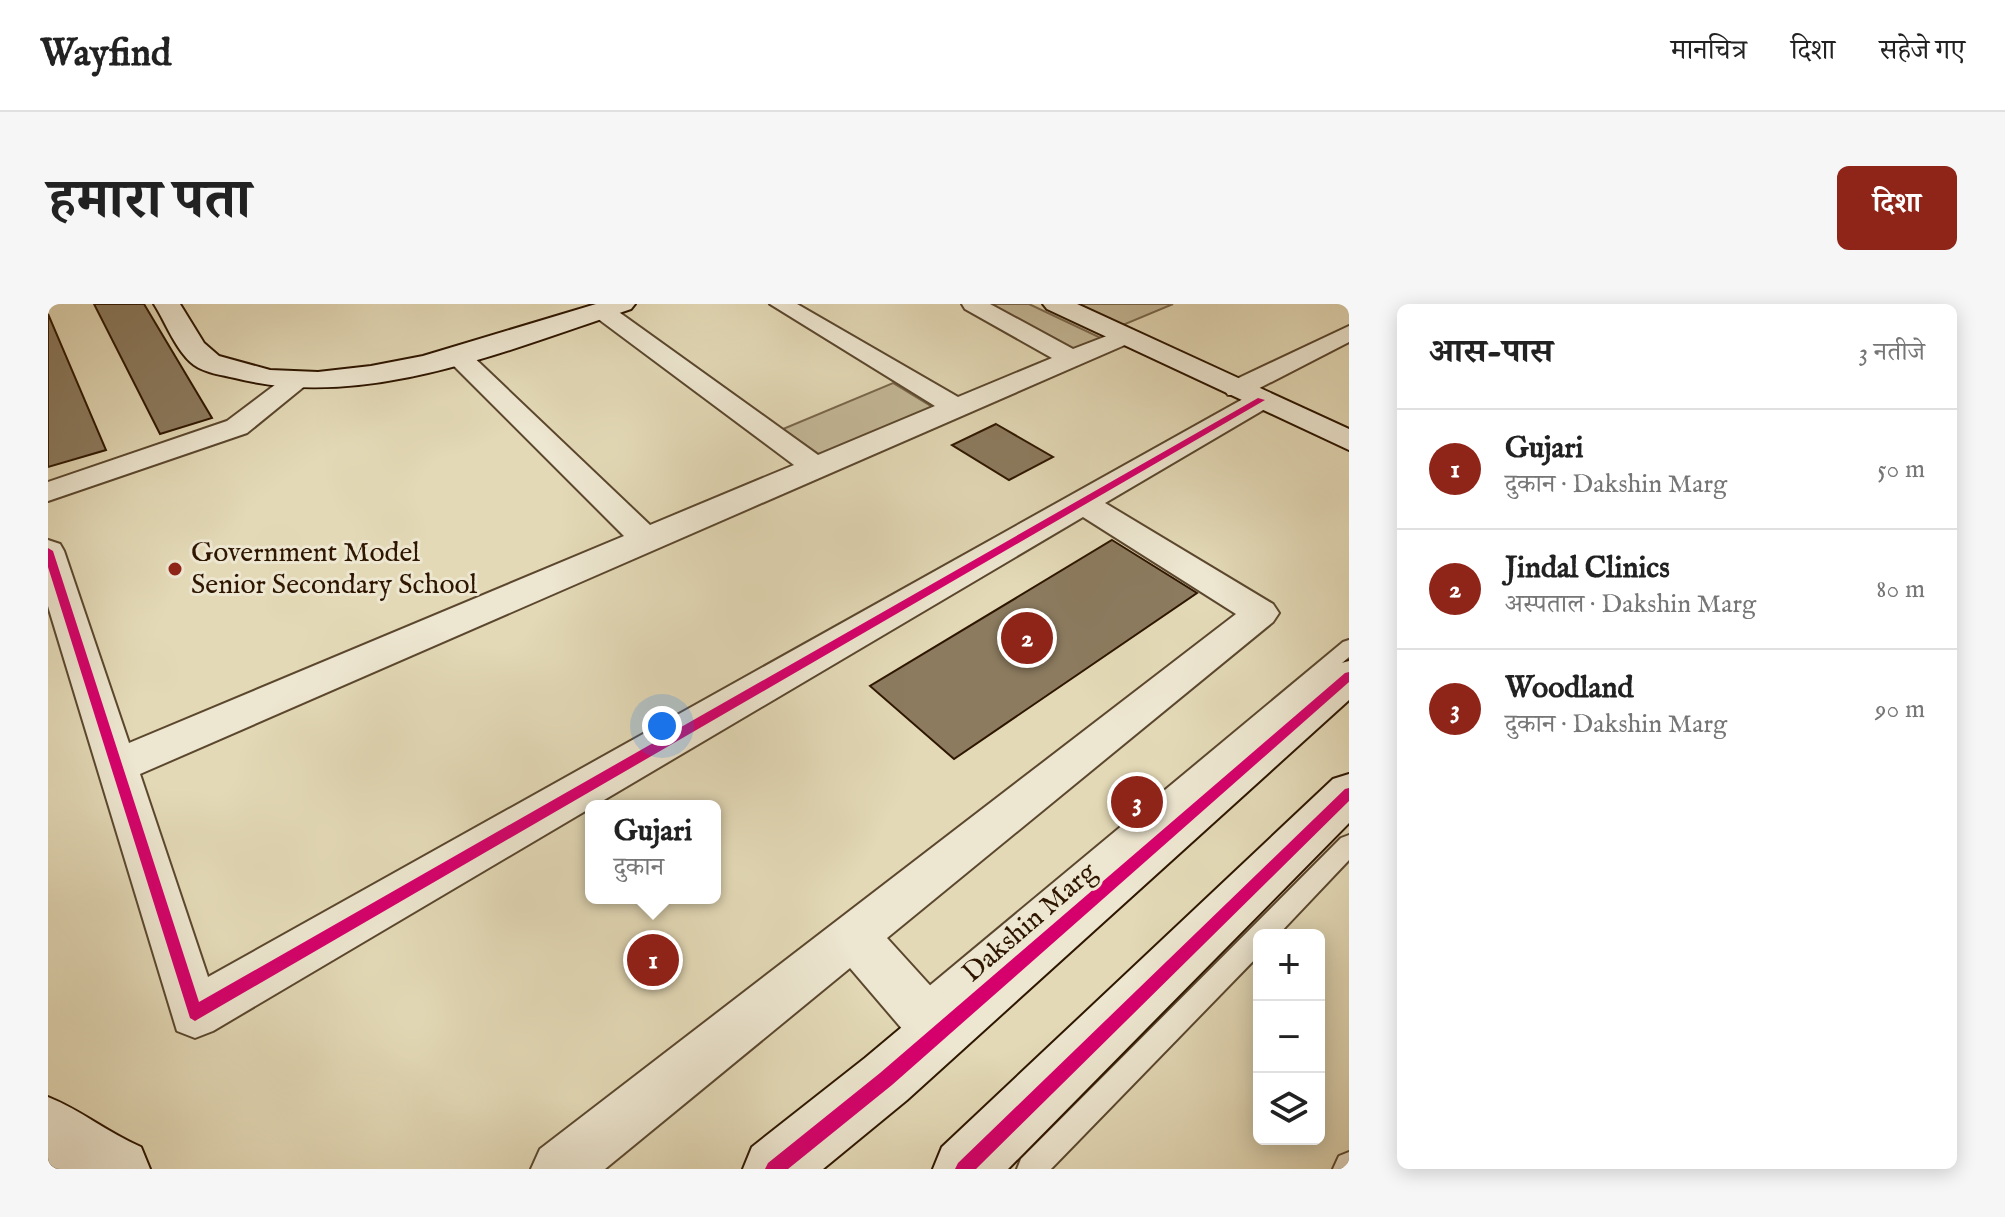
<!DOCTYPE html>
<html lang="hi">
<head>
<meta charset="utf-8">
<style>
	:root { --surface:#fff; --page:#f6f6f6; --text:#222; --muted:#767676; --line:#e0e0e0; --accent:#8f2418 }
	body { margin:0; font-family:"IM FELL English","Noto Serif Devanagari",serif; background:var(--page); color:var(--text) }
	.controls { position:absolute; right:24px; bottom:24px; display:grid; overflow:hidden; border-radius:12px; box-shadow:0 4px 20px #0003 }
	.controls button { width:72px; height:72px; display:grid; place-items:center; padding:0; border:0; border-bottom:2px solid var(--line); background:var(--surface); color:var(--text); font:40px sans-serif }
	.you { position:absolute; left:614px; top:422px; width:28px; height:28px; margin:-20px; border:6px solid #fff; border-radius:50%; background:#1a73e8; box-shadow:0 0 0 12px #1a73e833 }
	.badge { display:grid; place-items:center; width:52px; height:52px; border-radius:50%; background:var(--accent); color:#fff; font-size:26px; font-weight:700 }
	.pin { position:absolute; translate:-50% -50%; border:4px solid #fff; box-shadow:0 2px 8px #0006 }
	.popup { position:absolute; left:537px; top:496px; width:136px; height:104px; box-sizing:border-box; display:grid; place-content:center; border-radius:12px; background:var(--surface); filter:drop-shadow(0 2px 6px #0005); font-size:26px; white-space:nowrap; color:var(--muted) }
	.popup b { font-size:30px; color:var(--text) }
	.popup::after { content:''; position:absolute; left:50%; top:100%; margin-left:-16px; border:16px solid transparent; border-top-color:var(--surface) }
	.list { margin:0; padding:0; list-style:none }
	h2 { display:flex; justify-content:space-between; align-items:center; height:104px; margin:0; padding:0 32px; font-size:34px }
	h2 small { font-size:26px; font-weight:400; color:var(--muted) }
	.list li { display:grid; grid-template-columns:52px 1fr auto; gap:24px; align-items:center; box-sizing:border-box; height:120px; padding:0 32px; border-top:2px solid var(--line) }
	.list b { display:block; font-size:30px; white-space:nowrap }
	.list p { margin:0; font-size:26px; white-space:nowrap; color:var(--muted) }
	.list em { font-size:26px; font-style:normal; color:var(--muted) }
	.icon { flex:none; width:44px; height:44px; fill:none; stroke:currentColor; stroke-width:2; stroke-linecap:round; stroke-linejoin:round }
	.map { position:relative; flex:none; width:1301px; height:865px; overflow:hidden; border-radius:12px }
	header { display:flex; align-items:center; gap:48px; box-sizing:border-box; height:112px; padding:0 40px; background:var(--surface); border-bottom:2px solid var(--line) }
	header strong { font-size:38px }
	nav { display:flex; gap:44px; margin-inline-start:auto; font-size:28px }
	.intro { display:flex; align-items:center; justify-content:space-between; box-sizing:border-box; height:192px; padding:0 48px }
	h1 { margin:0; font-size:56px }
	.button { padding:20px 36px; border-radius:12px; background:var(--accent); color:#fff; font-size:28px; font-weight:700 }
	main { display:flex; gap:48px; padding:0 48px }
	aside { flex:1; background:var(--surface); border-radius:12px; box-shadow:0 4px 20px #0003 }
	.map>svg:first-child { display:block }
	.green { fill:#c4b897; stroke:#79674c; stroke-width:2 }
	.building { fill:#8c7b5f; stroke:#2e1600; stroke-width:2 }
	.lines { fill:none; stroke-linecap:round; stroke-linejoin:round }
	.lane-casing { stroke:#5b472e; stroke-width:4 }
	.street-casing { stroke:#5b472e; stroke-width:4 }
	.secondary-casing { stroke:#2e1600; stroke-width:4 }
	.lane { fill:#ede6d0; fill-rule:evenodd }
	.street { fill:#ede6d0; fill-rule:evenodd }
	.secondary { fill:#ede6d0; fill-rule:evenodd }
	.cycleway-casing { stroke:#ede6d0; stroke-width:5 }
	.cycleway { fill:#d6006c; fill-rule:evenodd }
	.poi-dot { fill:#8f2418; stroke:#ede6d0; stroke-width:3 }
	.labels { text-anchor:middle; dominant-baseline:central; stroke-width:6; stroke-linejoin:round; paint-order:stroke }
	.poi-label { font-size:28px; fill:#2e1600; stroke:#ede6d0; text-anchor:start }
	.street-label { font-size:28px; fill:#2e1600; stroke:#ede6d0 }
</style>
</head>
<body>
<header>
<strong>Wayfind</strong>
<nav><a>मानचित्र</a><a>दिशा</a><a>सहेजे गए</a></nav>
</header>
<div class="intro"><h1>हमारा पता</h1><a class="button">दिशा</a></div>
<main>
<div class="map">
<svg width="1301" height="865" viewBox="0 0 1301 865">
	<rect width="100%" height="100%" fill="#e3d9b6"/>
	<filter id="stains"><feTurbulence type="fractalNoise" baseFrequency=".0025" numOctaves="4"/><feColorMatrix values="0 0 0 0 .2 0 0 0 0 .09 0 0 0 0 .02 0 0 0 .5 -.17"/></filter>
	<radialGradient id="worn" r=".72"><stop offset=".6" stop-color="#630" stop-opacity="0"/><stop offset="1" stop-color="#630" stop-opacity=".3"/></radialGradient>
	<path class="green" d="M930 0H981L1053 34 1024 47Z
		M1029 0H1125L1075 21Z
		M845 79 886 104 775 153 735 125Z"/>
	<path class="building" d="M46 0H96L164 114 112 130Z
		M0 10 58 146 0 163Z
		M948 120 1005 153 961 176 904 141Z
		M1064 236 1149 289 906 455 822 382Z"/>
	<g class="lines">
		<g class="lane-casing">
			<path id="lane" d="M1301 336V353L880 716 871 720 862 716 858 707 862 698 1295 338Z
				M1301 531V556L1230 631H1211V651L1003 865H969L973 855 1293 534Z
				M1301 848V865H1285L1291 852Z"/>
		</g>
		<g class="street-casing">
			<path id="street" d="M722 0H749L910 93 1004 54 917 5 914 0H942L1025 45 1077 25 1086 27 1089 32 1086 37 1033 60 92 470 160 673 1204 90H1222L1226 96 1222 102 1057 199 1225 300 1231 309 1225 318 839 634 909 711 917 729 909 747 891 755 873 747 802 664 557 865H483L492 845 1188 310 1035 213 165 727 147 734 129 727 0 302V236L12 240 16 247 81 439 576 232 399 55 396 50 399 45H417L602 221 746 161 545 11 541 6 545 1H561L770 151 887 102Z
				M1301 22V38L1198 91H1180L1176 85 1180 79Z
				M249 68 258 71 262 76 258 81 199 129 0 197V178L179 117 240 71Z"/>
		</g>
		<g class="secondary-casing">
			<path id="secondary" d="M106 0H132L156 39 171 52 222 66 270 68 323 62 375 52 548 0H587L583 5C459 46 318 107 187 74 174 71 157 69 146 61 128 47 118 19 106 0Z
				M995 0H1029L1301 125V146L999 5Z
				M1301 357V396L859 796 775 865H695L704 843 817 754 1286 361Z
				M1301 470V519L960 865H885L894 843 1285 475Z
				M0 793C33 806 60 829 93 843L102 865H8L0 859Z"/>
		</g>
		<use href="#lane" class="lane"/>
		<use href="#street" class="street"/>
		<use href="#secondary" class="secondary"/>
		<g class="cycleway-casing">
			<path id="cycleway" d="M1210 94 1217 96 152 714 147 717 142 714 0 263V244L5 247 151 698Z
				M1301 368V378L844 781 740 865H717L720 859 832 769 1297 369Z
				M1301 484V497L928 865H907L910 859 1297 485Z"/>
		</g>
		<use href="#cycleway" class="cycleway"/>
	</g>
	<circle class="poi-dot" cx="127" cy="265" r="8"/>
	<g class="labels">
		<g class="poi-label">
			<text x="143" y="249">Government Model<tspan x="143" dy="32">Senior Secondary School</tspan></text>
		</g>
		<g class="street-label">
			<text transform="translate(982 619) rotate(-41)">Dakshin Marg</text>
		</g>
	</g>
	<rect width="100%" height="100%" filter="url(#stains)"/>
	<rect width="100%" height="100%" fill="url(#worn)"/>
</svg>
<div class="controls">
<button>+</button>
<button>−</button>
<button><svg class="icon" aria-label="layers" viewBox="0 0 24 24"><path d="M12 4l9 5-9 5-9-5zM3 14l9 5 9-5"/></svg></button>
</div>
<div class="you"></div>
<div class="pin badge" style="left:605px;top:656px">1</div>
<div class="popup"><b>Gujari</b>दुकान</div>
<div class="pin badge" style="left:979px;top:334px">2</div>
<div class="pin badge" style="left:1089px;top:498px">3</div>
</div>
<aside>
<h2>आस-पास<small>3 नतीजे</small></h2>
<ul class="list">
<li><span class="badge">1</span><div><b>Gujari</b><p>दुकान · Dakshin Marg</p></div><em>50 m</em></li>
<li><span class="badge">2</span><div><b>Jindal Clinics</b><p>अस्पताल · Dakshin Marg</p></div><em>80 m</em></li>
<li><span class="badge">3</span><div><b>Woodland</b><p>दुकान · Dakshin Marg</p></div><em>90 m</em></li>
</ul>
</aside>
</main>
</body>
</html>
